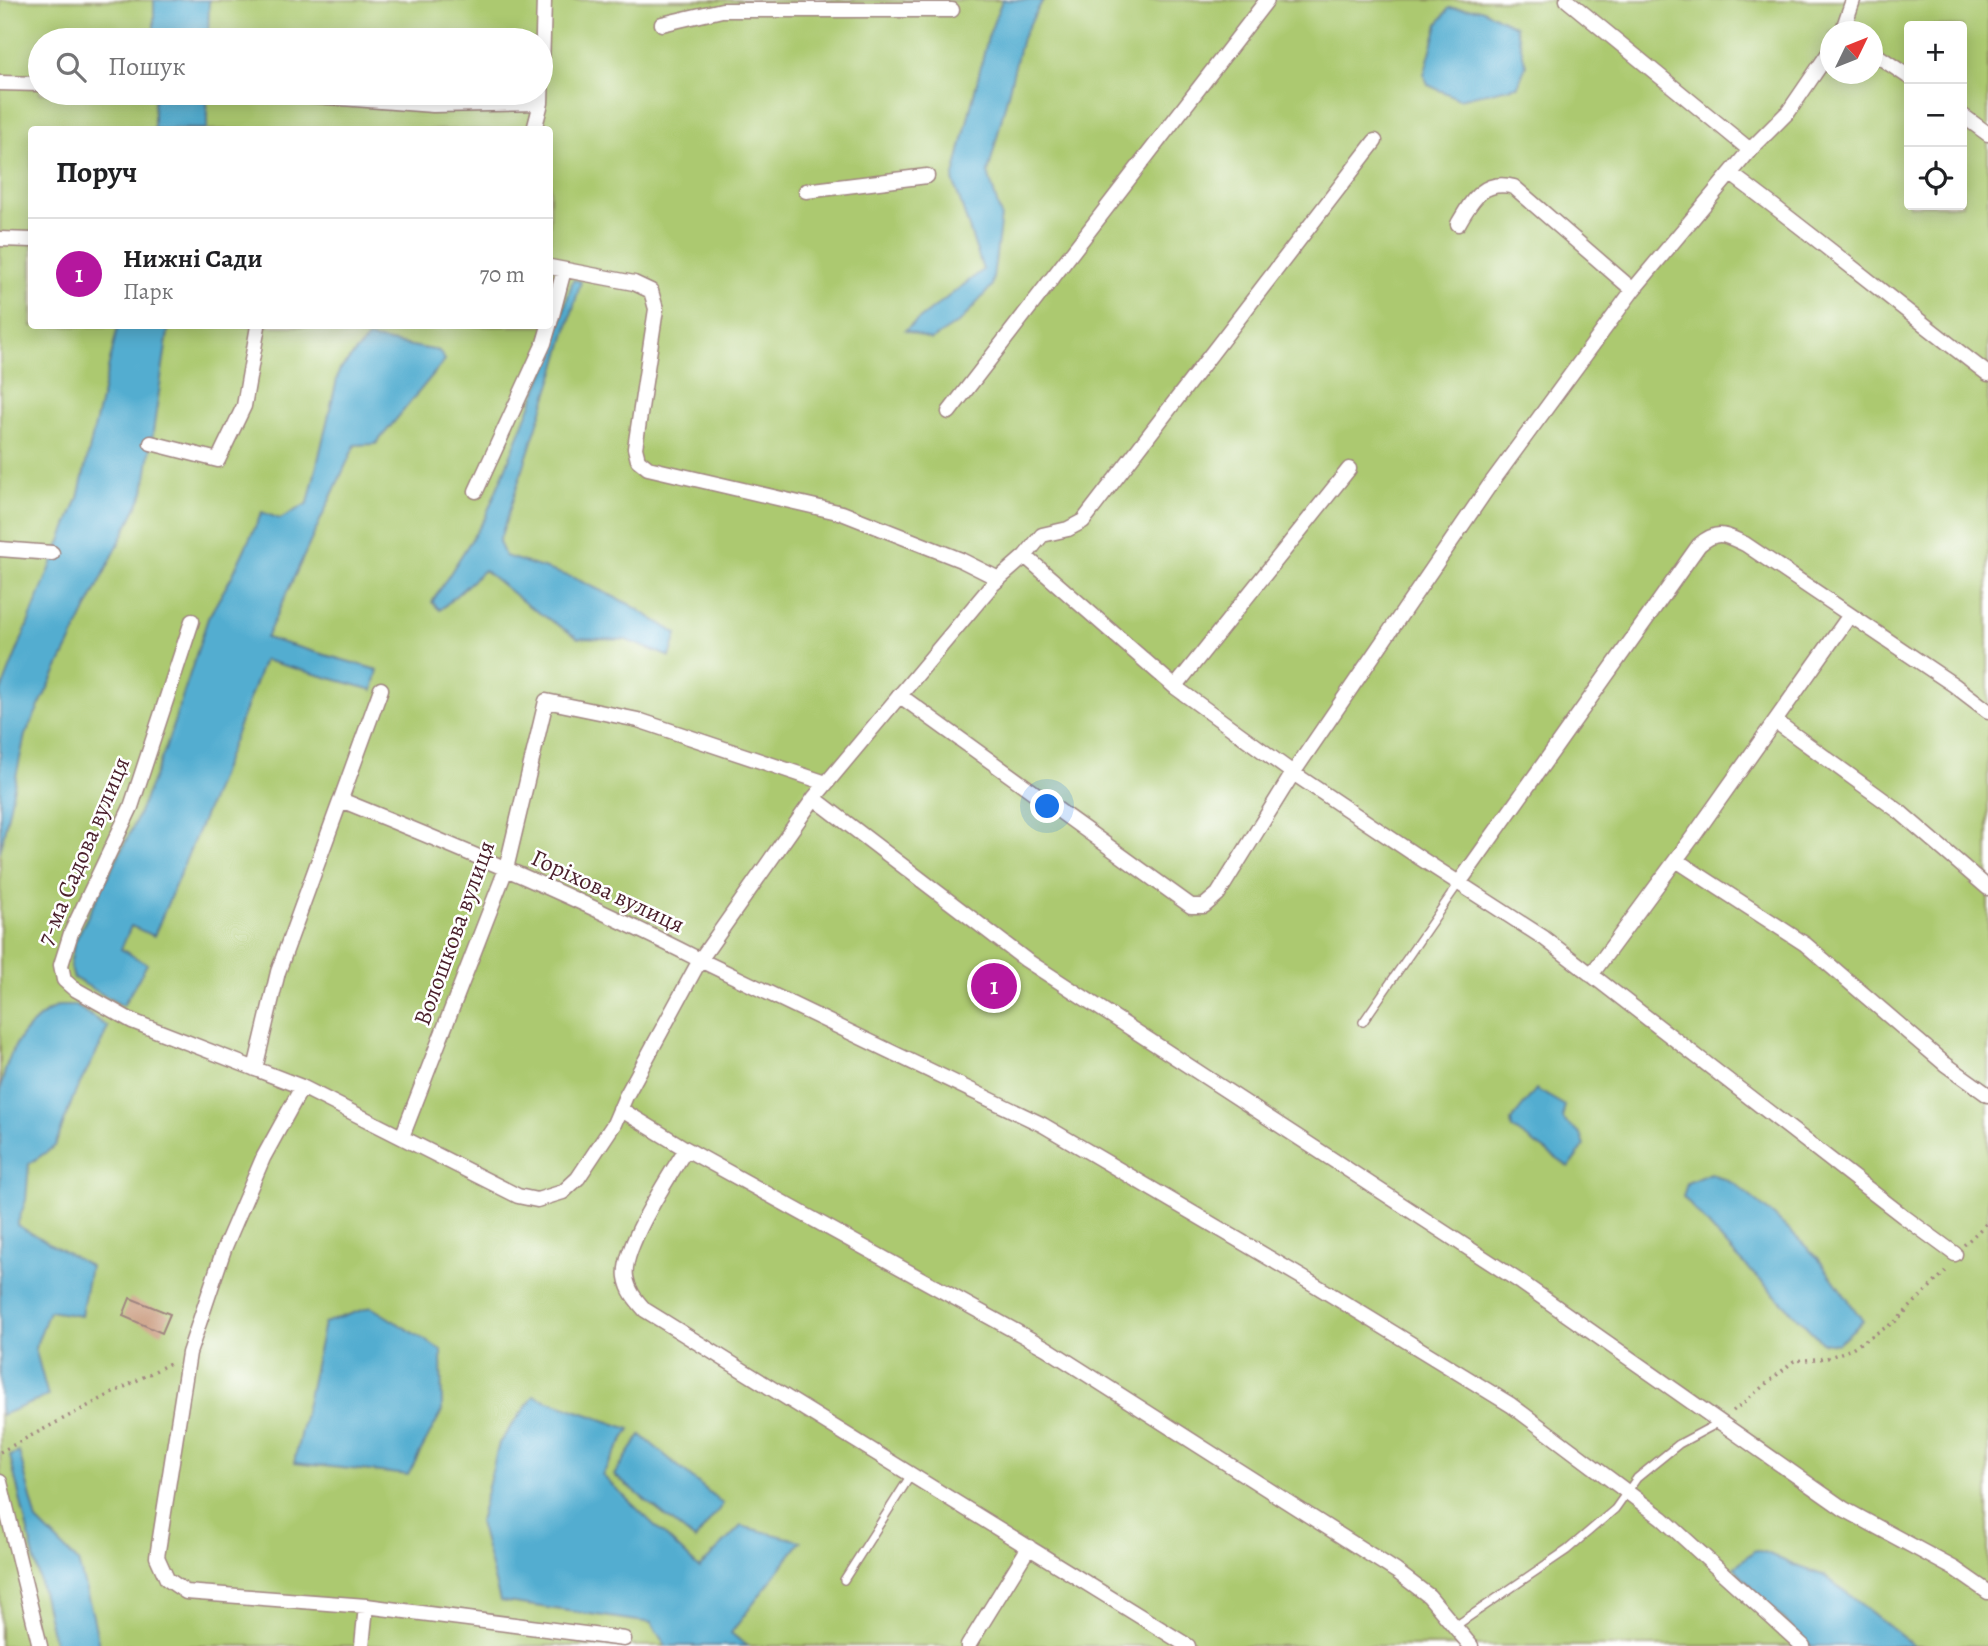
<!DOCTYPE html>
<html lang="uk">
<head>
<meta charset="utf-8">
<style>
	:root { --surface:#fff; --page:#f2f2f2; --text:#202124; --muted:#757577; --line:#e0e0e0; --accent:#b5179e }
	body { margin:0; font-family:Alegreya,serif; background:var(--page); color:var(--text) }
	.controls { position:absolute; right:21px; top:21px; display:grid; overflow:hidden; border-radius:7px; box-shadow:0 4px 18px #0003 }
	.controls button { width:63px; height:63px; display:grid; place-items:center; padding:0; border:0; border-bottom:2px solid var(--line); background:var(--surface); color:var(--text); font:35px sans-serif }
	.compass { position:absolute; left:1820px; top:21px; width:63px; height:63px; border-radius:50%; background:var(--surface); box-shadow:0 4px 18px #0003; rotate:47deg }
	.you { position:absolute; left:1048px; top:807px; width:24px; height:24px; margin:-18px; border:5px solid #fff; border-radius:50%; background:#1a73e8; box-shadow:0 0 0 10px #1a73e833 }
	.badge { display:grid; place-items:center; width:46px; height:46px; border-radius:50%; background:var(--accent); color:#fff; font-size:23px; font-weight:700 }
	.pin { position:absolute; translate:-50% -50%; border:4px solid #fff; box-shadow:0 2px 7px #0006 }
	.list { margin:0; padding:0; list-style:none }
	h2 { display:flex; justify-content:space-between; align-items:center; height:91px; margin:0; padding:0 28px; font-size:30px }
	h2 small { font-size:23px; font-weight:400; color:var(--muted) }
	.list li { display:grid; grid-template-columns:46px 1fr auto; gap:21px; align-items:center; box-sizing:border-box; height:112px; padding:0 28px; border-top:2px solid var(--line) }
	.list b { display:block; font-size:26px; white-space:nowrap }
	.list p { margin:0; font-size:23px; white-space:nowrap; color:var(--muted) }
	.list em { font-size:23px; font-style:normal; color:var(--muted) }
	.icon { flex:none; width:38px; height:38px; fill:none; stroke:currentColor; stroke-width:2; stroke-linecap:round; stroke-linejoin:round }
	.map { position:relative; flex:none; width:1988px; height:1646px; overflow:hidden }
	.search { position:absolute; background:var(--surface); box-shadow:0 4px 18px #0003; left:28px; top:28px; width:525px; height:77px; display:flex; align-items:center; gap:18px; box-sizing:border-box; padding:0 24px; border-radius:38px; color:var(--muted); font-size:26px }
	.panel { position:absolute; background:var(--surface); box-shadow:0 4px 18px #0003; left:28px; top:126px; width:525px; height:203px; border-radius:7px }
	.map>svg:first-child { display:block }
	.green { fill:#acc970; stroke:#7b744e; stroke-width:2; fill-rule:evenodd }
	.water { fill:#52add0; stroke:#4e667e; stroke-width:2 }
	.building { fill:#c8997b }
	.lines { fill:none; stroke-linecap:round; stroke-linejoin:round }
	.service-casing { stroke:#a08581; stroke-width:10 }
	.minor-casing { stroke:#a08581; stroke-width:17 }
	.path { stroke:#a08581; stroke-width:3.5; stroke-dasharray:2 5; stroke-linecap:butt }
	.service { stroke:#fff; stroke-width:7 }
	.minor { stroke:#fff; stroke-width:14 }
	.labels { text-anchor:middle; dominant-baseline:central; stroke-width:5; stroke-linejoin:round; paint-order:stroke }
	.street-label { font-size:24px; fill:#4a1f2b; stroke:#fff }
</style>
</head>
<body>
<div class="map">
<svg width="1988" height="1646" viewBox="0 0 1988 1646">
	<rect width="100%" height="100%" fill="#fff"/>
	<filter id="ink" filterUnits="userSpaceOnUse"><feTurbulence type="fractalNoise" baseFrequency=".0143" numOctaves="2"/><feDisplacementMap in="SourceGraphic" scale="14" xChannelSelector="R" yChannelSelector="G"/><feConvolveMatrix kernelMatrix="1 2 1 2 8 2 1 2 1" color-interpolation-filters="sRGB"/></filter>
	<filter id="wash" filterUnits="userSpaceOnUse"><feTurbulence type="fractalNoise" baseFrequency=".00686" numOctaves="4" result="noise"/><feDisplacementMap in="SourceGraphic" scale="28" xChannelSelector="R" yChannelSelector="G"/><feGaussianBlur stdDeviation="1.57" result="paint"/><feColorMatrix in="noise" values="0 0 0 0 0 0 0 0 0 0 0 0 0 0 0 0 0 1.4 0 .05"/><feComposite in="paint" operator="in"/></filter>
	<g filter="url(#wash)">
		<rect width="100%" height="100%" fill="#f6ebd7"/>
		<path class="green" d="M0 0H1988V1646H0ZM1909 26H1962V205H1909ZM1830 32H1872V74H1830ZM40 40H541V93H40ZM32 130H550V326H32Z"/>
		<path class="water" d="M154 0H209L208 40H154Z
			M1002 0H1043L1022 38 988 173 1001 216 992 286 961 321 931 340 905 330 983 270 953 180 988 37Z
			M1449 8 1481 9 1515 26 1526 65 1518 86 1459 99 1428 85 1424 75 1438 24Z
			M154 93H207V129H154Z
			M573 280 581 281 555 371 499 542 505 556 574 578 629 604 677 634 670 657 626 640 578 638 527 605 484 570 440 610 432 602 485 518 546 369Z
			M118 326H169L144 492 25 735 0 852V694L78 498Z
			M368 338 439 351 445 360 376 444 355 445 266 638 378 670 373 690 264 660 210 802 154 936 131 926 121 949 147 964 123 1006 74 978 70 966 74 943 133 827 165 750 208 618 232 576 262 512 280 519 308 503 339 371Z
			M58 1006H76L108 1027 100 1046 75 1093 55 1146 29 1164 26 1200 17 1225 90 1266 81 1316 49 1311 35 1348 48 1396 2 1415 0 1408V1095C5 1055 21 1025 58 1006Z
			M1536 1089 1565 1106C1558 1127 1571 1121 1580 1135 1582 1138 1583 1142 1584 1146L1569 1167 1512 1128 1511 1121Z
			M1710 1173 1735 1184 1773 1215 1818 1258 1863 1321 1837 1344 1822 1342 1733 1253 1683 1197 1687 1183Z
			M371 1307 441 1350 442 1411 408 1475 294 1463 324 1323Z
			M534 1396 630 1429 602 1475 699 1568 741 1526 801 1541 731 1633 747 1646H666L651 1623 500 1601 479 1522 499 1443Z
			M641 1435 723 1504 695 1540 614 1475Z
			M19 1452 37 1521 78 1562 93 1616 99 1646H55L10 1456Z
			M1755 1550 1767 1553 1791 1564 1825 1576 1914 1646H1811L1763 1600 1734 1567Z"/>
		<g id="blocks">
			<path class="building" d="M130 1298 170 1314 162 1333 123 1316Z"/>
		</g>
	</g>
	<g filter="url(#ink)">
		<use href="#blocks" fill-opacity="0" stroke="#a08581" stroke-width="2"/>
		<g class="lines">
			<g class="service-casing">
				<path id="service" d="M1363 1022 1459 883
					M844 1580 911 1475
					M1454 1627 1567 1550 1615 1509 1637 1478 1679 1444 1720 1422"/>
			</g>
			<g class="minor-casing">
				<path id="minor" d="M1567 0 1750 150
					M662 24 722 10H952
					M1842 32 1853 0
					M1872 52 1909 77
					M0 83 40 84
					M276 93 433 105 541 103
					M1962 115 1988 134
					M534 130 541 103 544 0
					M1731 174C1818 238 1901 308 1988 374
					M806 191 927 176
					M1458 224C1472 200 1483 179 1514 187L1633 290
					M0 239 32 240
					M550 267 634 283 651 291 656 309 635 448 638 460 648 468 842 513 961 560 999 579
					M550 323 564 270
					M949 412 1267 0
					M151 443 218 460 244 406 258 326
					M476 491 544 343 549 326
					M0 549 52 553
					M1025 556 1175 687 1293 773 1420 858 1544 938 1903 1216 1955 1254
					M192 621 131 807 71 933 61 965 64 980 73 988 132 1021 302 1087 518 1196 537 1200 563 1192 578 1178 614 1124 626 1096 700 960 814 798 993 584 1025 556 1042 535 1068 529 1083 521 1375 141
					M1175 687 1349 469
					M899 695 1191 906H1204L1218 894 1293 773 1489 486 1633 290 1750 150 1789 111 1830 51
					M1775 721 1900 812 1988 888
					M814 798 1026 960 1522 1283 1844 1509 1955 1569 1988 1592
					M341 800C462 849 583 900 700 960L1043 1125 1315 1285 1511 1405 1662 1518 1803 1646
					M1676 860 1805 944 1945 1064 1988 1095
					M1459 883 1699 545C1718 529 1725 535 1745 544L1954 685 1988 711
					M1591 975 1695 834 1850 615
					M255 1069 278 972 381 689
					M302 1087 263 1158 224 1249 189 1353 157 1557 167 1579 186 1592 366 1606 624 1639
					M620 1109 686 1149 1046 1348 1396 1571 1429 1596 1471 1646
					M402 1137 506 869 546 701 638 720 826 783
					M686 1149C670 1175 621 1249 626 1277 628 1291 636 1300 645 1310L1188 1646
					M0 1482 40 1646
					M362 1646 366 1606
					M968 1646 1029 1547"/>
			</g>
			<path class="path" d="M1964 1245 1988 1222
				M1733 1411 1794 1361 1827 1358 1849 1350 1896 1321 1949 1268
				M0 1452 172 1362"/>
			<use href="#service" class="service"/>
			<use href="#minor" class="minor"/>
		</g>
	</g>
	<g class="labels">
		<g class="street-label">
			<text transform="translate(83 851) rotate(-67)">7-ма Садова вулиця</text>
			<text transform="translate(608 891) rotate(25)">Горіхова вулиця</text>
			<text transform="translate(454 933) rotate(-70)">Волошкова вулиця</text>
		</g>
	</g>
</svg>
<div class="controls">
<button>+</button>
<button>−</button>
<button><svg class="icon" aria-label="locate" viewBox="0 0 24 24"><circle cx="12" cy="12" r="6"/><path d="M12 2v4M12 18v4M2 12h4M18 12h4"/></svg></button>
</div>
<svg class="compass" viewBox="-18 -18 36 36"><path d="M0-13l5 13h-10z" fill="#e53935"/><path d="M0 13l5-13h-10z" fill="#757577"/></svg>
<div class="you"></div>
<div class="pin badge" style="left:994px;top:986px">1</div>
<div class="search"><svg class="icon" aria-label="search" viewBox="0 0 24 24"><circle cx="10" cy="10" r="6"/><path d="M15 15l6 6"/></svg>Пошук</div>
<section class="panel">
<h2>Поруч<small></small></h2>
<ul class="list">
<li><span class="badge">1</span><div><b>Нижні Сади</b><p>Парк</p></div><em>70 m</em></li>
</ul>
</section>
</div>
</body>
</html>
